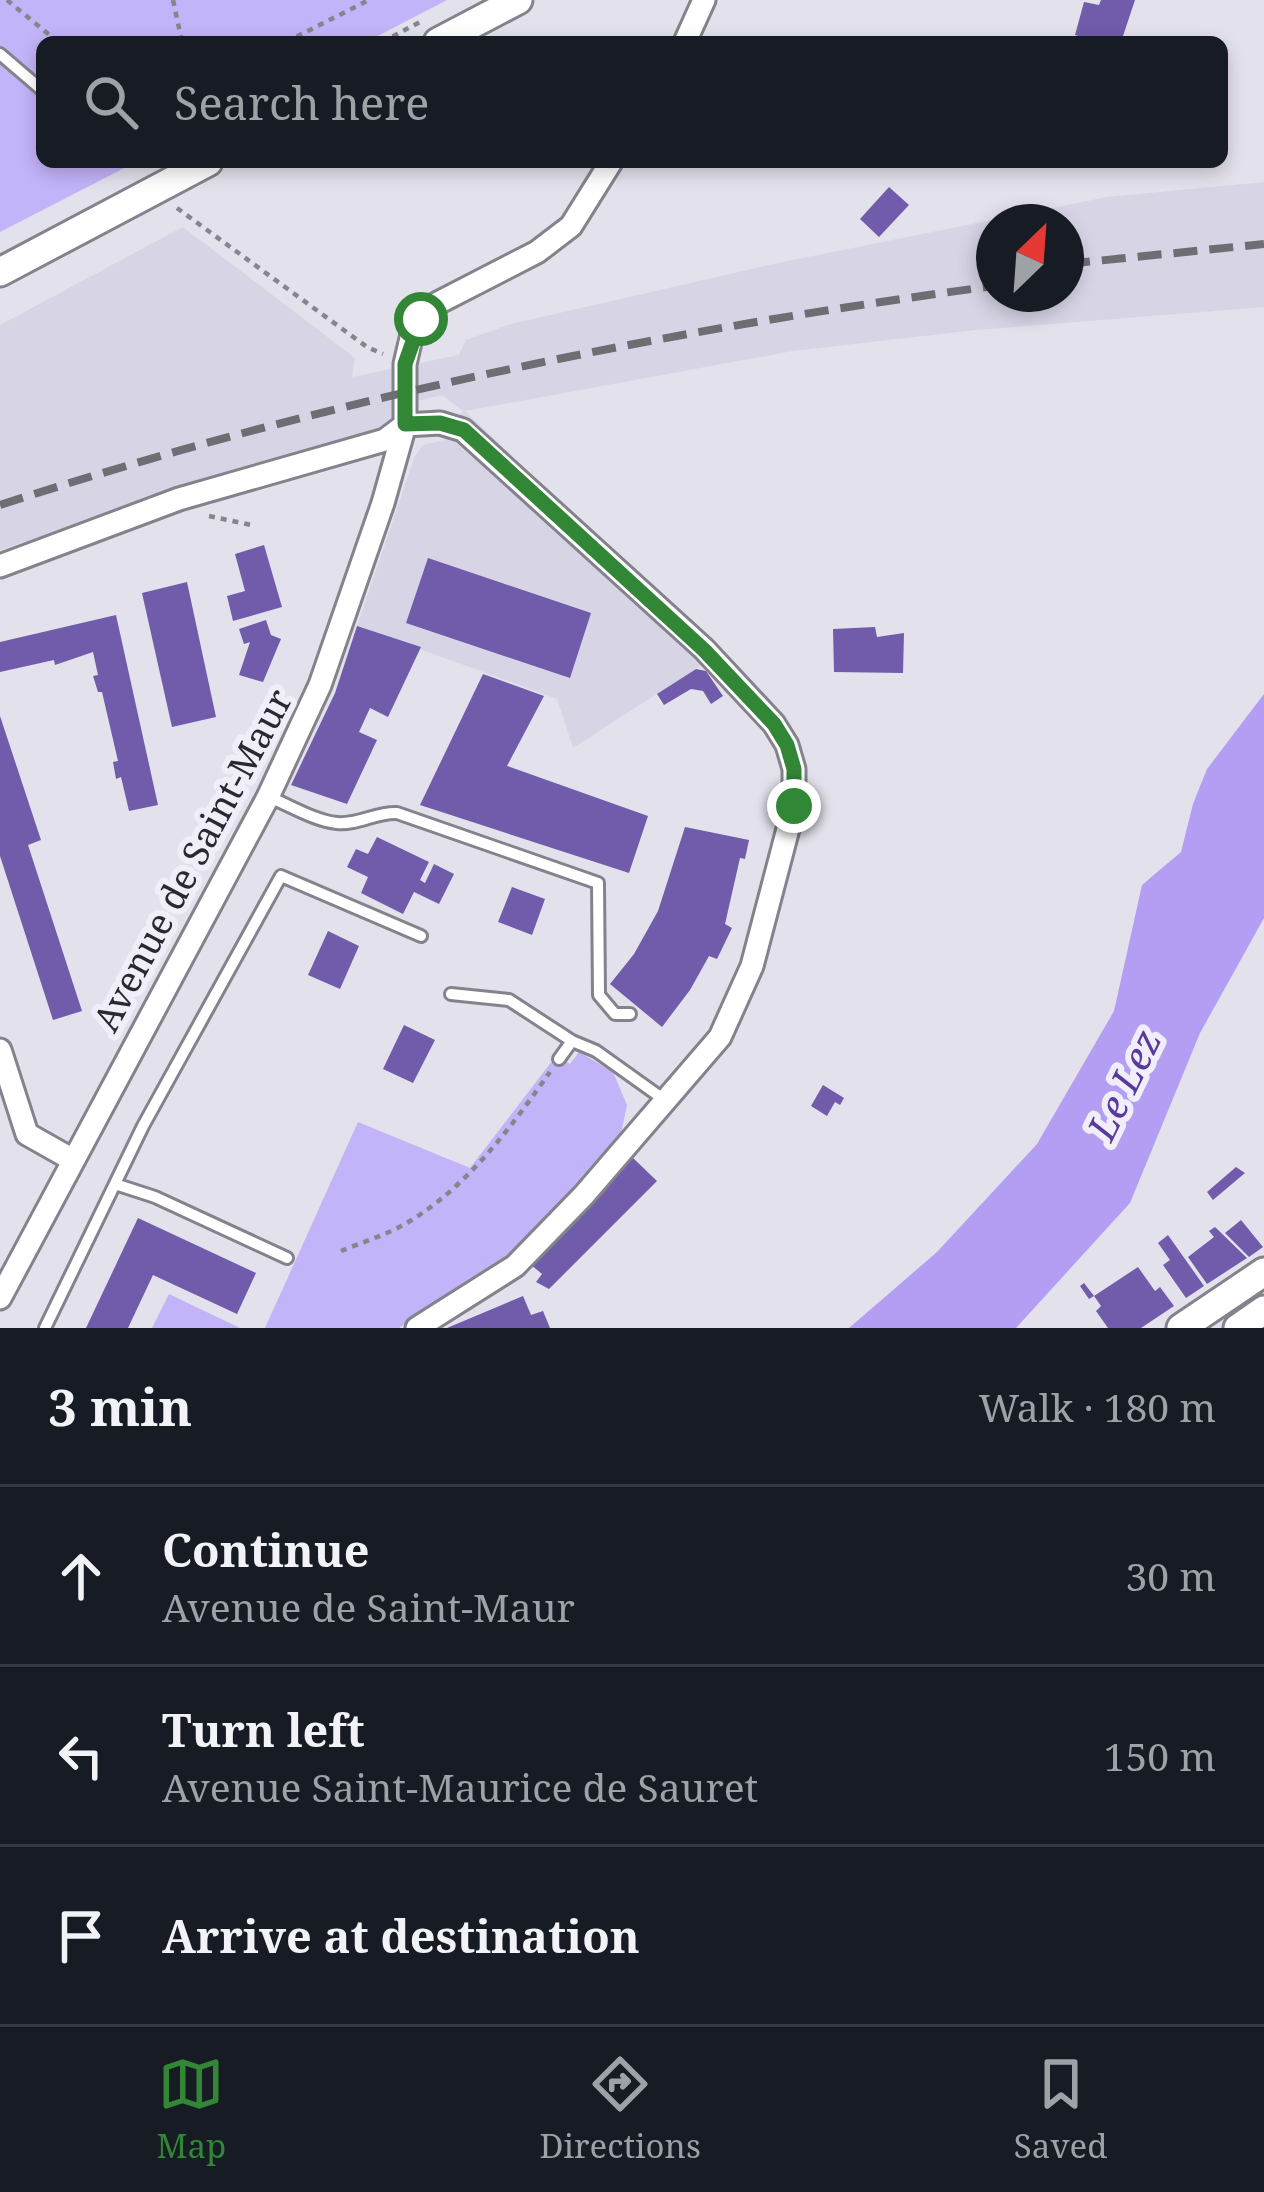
<!DOCTYPE html>
<html lang="en">
<head>
<meta charset="utf-8">
<style>
	:root { --surface:#171b24; --page:#242831; --text:#f1f3f6; --muted:#9ea1a6; --line:#363941; --accent:#318735 }
	body { margin:0; font-family:"Noto Serif",serif; background:var(--page); color:var(--text) }
	.compass { position:absolute; left:976px; top:204px; width:108px; height:108px; border-radius:50%; background:var(--surface); box-shadow:0 6px 18px #0003; rotate:25deg }
	.stop { position:absolute; width:36px; height:36px; margin:-27px; border:9px solid #318735; border-radius:50%; background:#fff }
	.stop.end { background:#318735; border-color:#fff; box-shadow:0 3px 12px #0008 }
	.list { margin:0; padding:0; list-style:none }
	h2 { display:flex; justify-content:space-between; align-items:center; height:156px; margin:0; padding:0 48px; font-size:51px }
	h2 small { font-size:39px; font-weight:400; color:var(--muted) }
	.list li { display:grid; grid-template-columns:78px 1fr auto; gap:36px; align-items:center; box-sizing:border-box; height:180px; padding:0 48px; border-top:3px solid var(--line) }
	.list b { display:block; font-size:45px; white-space:nowrap }
	.list p { margin:0; font-size:39px; white-space:nowrap; color:var(--muted) }
	.list em { font-size:39px; font-style:normal; color:var(--muted) }
	.icon { flex:none; width:66px; height:66px; fill:none; stroke:currentColor; stroke-width:2; stroke-linecap:round; stroke-linejoin:round }
	.map { position:relative; flex:none; width:1264px; height:1328px; overflow:hidden }
	.search { position:absolute; background:var(--surface); box-shadow:0 6px 18px #0003; left:36px; right:36px; top:36px; height:132px; display:flex; align-items:center; gap:30px; box-sizing:border-box; padding:0 42px; border-radius:18px; color:var(--muted); font-size:45px }
	.sheet { height:696px; background:var(--surface) }
	nav { display:flex; justify-content:space-around; align-items:center; box-sizing:border-box; height:168px; border-top:3px solid var(--line); background:var(--surface); font-size:33px; color:var(--muted) }
	nav a { display:grid; justify-items:center; gap:6px }
	nav .on { color:var(--accent) }
	.map>svg:first-child { display:block }
	.built { fill:#d7d4e6; fill-rule:evenodd }
	.green { fill:#c3b3f9 }
	.water { fill:#b39ef4 }
	.building { fill:#715cab }
	.lines { fill:none; stroke-linecap:round; stroke-linejoin:round }
	.lane-casing { stroke:#84838c; stroke-width:16 }
	.street-casing { stroke:#84838c; stroke-width:27 }
	.secondary-casing { stroke:#84838c; stroke-width:33 }
	.path { stroke:#86858c; stroke-width:4.5; stroke-dasharray:6 6; stroke-linecap:butt }
	.lane { stroke:#fff; stroke-width:10 }
	.street { stroke:#fff; stroke-width:21 }
	.secondary { stroke:#fff; stroke-width:27 }
	.rail { stroke:#6e6d73; stroke-width:8; stroke-dasharray:24 12; stroke-linecap:butt }
	.route { stroke:#318735; stroke-width:15 }
	.labels { text-anchor:middle; dominant-baseline:central; stroke-width:12; stroke-linejoin:round; paint-order:stroke }
	.street-label { font-size:36px; fill:#2a292d; stroke:#f0eef9 }
	.water-label { font-size:39px; font-style:italic; fill:#59399b; stroke:#f0eef9 }
</style>
</head>
<body>
<div class="map">
<svg width="1264" height="1328" viewBox="0 0 1264 1328">
	<rect width="100%" height="100%" fill="#e3e1eb"/>
	<path class="built" d="M1264 182V307L976 330 793 351 465 411 719 654 573 748 557 699 357 626 415 456 423 445 444 440 463 411 442 395 400 405 385 430 145 501 0 550V325L183 227 355 358 352 377 459 355 466 340 511 324 783 262 1107 197ZM994 222H1066V294H994Z"/>
	<path class="green" d="M0 0H447L366 42H42V162H136L0 232Z
		M579 1052 613 1072 627 1105 620 1138 513 1251 399 1328H265L358 1122 470 1168 556 1056 570 1064Z
		M169 1294 240 1328H152Z"/>
	<path class="water" d="M1264 694V918L1200 1033 1130 1203 1016 1328H849L937 1252 1037 1144 1114 1011 1142 885 1181 852 1193 804 1207 769Z"/>
	<path class="building" d="M1101 0H1135L1121 42H1100L1075 35 1084 2 1099 5Z
		M889 187 909 205 879 237 860 219Z
		M264 545 282 607 233 621 227 596 245 591 235 554Z
		M428 558 591 613 570 678 406 623Z
		M187 582 216 717 172 727 142 593Z
		M116 615 158 805 129 811 121 777 116 779 113 762 118 761 102 692H98L93 676 98 675 93 652 55 665 54 660 0 672V642Z
		M266 620 271 635 281 639 263 682 239 675 250 642 244 644 239 629Z
		M357 626 421 647 388 717 370 708 359 732 377 740 347 804 291 785 335 693Z
		M875 627 877 637 904 633 903 673 834 672 833 629Z
		M696 669 706 671 723 696 711 704 703 691 691 689 664 705 657 694Z
		M483 674 544 696 507 766 648 816 629 873 420 805Z
		M0 716 41 840 28 845 82 1011 53 1020 0 856Z
		M685 827 749 840 745 859 740 858 725 924 732 928 717 959 709 956 690 990 662 1027 610 984 634 954 658 911Z
		M377 837 429 862 420 880 425 883 434 864 454 874 439 904 414 892 403 914 361 893 368 877 347 867 356 849 368 854Z
		M512 887 545 899 532 935 498 922Z
		M328 931 359 946 340 989 308 975Z
		M404 1025 435 1040 413 1083 383 1069Z
		M823 1085 844 1098 840 1105 835 1102 827 1116 811 1106Z
		M633 1158 657 1181 549 1289 536 1282 542 1274 530 1264Z
		M1236 1167 1245 1173 1213 1200 1207 1192Z
		M138 1218 256 1273 237 1314 153 1275 128 1328H86Z
		M1241 1220 1263 1247 1249 1257 1225 1233Z
		M1215 1227 1247 1258 1207 1284 1188 1257 1214 1237 1209 1231Z
		M1168 1235 1204 1286 1186 1298 1163 1265 1170 1260 1158 1243Z
		M1138 1267 1155 1291 1160 1287 1174 1306 1141 1328H1108L1096 1311 1101 1306 1094 1296 1089 1299 1080 1286 1084 1283 1094 1296Z
		M523 1296 531 1315 543 1311 550 1328H447Z"/>
	<g class="lines">
		<g class="lane-casing">
			<path id="lane" d="M0 54 42 90
				M269 797C289 805 315 821 337 823 358 825 376 812 397 813L598 883 599 995 615 1014H630
				M451 994 509 1000 572 1041
				M559 1059 572 1041 596 1051 666 1101
				M115 1184 155 1197 287 1258
				M45 1328 143 1126 281 876 421 936"/>
		</g>
		<g class="street-casing">
			<path id="street" d="M685 42 704 0
				M405 425 440 423 463 430 704 649 774 724 787 745 794 769V806L752 966 720 1037 584 1195 515 1266 417 1328
				M0 566 179 499 385 440 405 425
				M0 1050 27 1134 73 1160
				M0 1298 268 797 320 685 383 503 405 425V364L412 334 432 306 537 252 571 226 611 162"/>
		</g>
		<g class="secondary-casing">
			<path id="secondary" d="M438 42 518 0
				M0 272 208 162
				M1181 1328 1264 1272
				M1238 1328 1264 1310"/>
		</g>
		<path class="path" d="M7 0 58 42
			M173 0 182 42
			M286 42 369 0
			M382 42 420 22
			M177 208 367 347 383 354
			M209 516 251 525
			M341 1251C363 1242 389 1234 410 1221 469 1185 511 1127 550 1072"/>
		<use href="#lane" class="lane"/>
		<use href="#street" class="street"/>
		<use href="#secondary" class="secondary"/>
		<path class="rail" d="M1066 264 1264 244
			M0 505C323 400 657 331 994 286"/>
	</g>
	<g class="lines">
		<path class="route" d="M421 319 405 364V424L440 423 464 430 704 650 774 724 787 745 794 769V806"/>
	</g>
	<g class="labels">
		<g class="street-label">
			<text transform="translate(192 860) rotate(-62)">Avenue de Saint-Maur</text>
		</g>
		<g class="water-label">
			<text transform="translate(1123 1084) rotate(-64)">Le Lez</text>
		</g>
	</g>
</svg>
<svg class="compass" viewBox="-18 -18 36 36"><path d="M0-13l5 13h-10z" fill="#e53935"/><path d="M0 13l5-13h-10z" fill="#9ea1a6"/></svg>
<div class="stop" style="left:421px;top:319px"></div>
<div class="stop end" style="left:794px;top:806px"></div>
<div class="search"><svg class="icon" aria-label="search" viewBox="0 0 24 24"><circle cx="10" cy="10" r="6"/><path d="M15 15l6 6"/></svg>Search here</div>
</div>
<section class="sheet">
<h2>3 min<small>Walk · 180 m</small></h2>
<ul class="list">
<li><svg class="icon" aria-label="ahead" viewBox="0 0 24 24"><path d="M12 20V5M6 11l6-6 6 6"/></svg><div><b>Continue</b><p>Avenue de Saint-Maur</p></div><em>30 m</em></li>
<li><svg class="icon" aria-label="left" viewBox="0 0 24 24"><path d="M17 20v-9H6M10 6l-5 5 5 5"/></svg><div><b>Turn left</b><p>Avenue Saint-Maurice de Sauret</p></div><em>150 m</em></li>
<li><svg class="icon" aria-label="arrive" viewBox="0 0 24 24"><path d="M6 21V4h12l-3 4 3 4H6"/></svg><div><b>Arrive at destination</b></div></li>
</ul>
</section>
<nav>
<a class="on"><svg class="icon" aria-label="map" viewBox="0 0 24 24"><path d="M3 6l6-2 6 2 6-2v14l-6 2-6-2-6 2zM9 4v14M15 6v14"/></svg>Map</a>
<a><svg class="icon" aria-label="directions" viewBox="0 0 24 24"><path d="M12 3l9 9-9 9-9-9zM9 14v-3h6M13 9l2 2-2 2"/></svg>Directions</a>
<a><svg class="icon" aria-label="saved" viewBox="0 0 24 24"><path d="M7 4h10v16l-5-4-5 4z"/></svg>Saved</a>
</nav>
</body>
</html>
